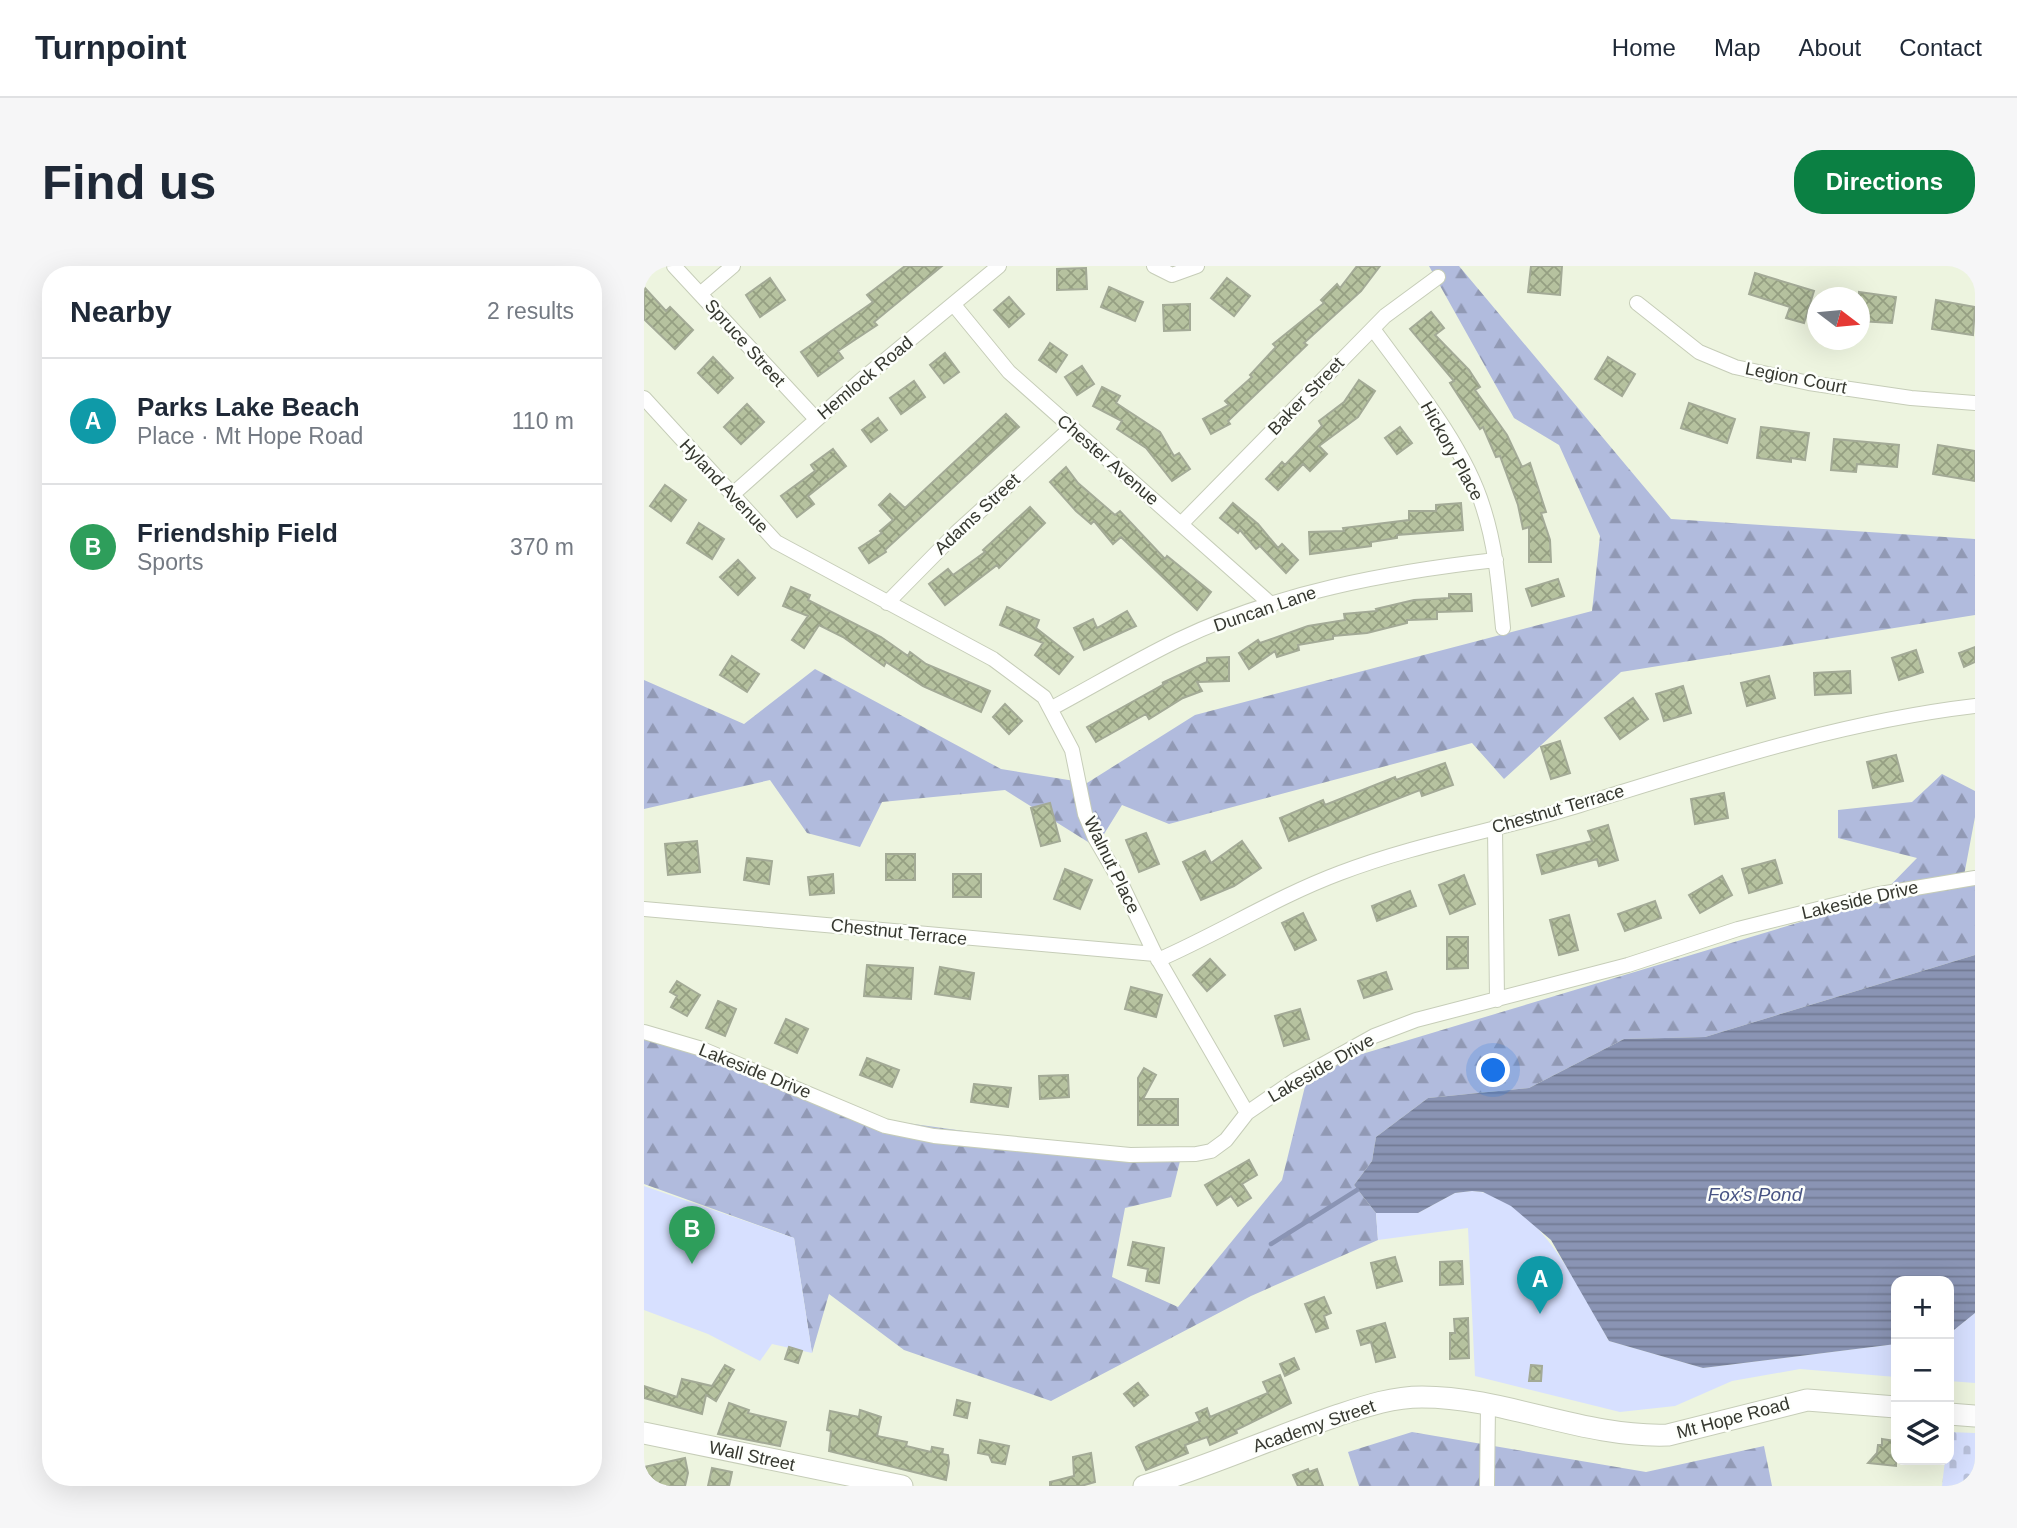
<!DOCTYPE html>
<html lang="en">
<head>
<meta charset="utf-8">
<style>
	:root { --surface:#fff; --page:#f6f6f7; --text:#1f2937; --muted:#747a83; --line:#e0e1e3; --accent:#0b8043 }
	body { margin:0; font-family:Helvetica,sans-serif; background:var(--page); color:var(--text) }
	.controls { position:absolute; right:21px; bottom:21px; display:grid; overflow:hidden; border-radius:14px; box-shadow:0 7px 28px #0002 }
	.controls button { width:63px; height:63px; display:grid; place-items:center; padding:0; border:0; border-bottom:2px solid var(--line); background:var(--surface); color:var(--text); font:35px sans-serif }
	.compass { position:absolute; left:1163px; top:21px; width:63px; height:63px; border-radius:50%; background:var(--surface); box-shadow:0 7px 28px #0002; rotate:106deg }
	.you { position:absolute; left:850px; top:805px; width:24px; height:24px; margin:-18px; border:5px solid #fff; border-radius:50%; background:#1a73e8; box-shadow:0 0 0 10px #1a73e833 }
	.badge { display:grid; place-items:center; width:46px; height:46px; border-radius:50%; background:var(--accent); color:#fff; font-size:23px; font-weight:700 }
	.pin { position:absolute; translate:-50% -58px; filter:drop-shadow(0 2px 4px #0008) }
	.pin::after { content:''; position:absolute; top:37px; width:24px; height:21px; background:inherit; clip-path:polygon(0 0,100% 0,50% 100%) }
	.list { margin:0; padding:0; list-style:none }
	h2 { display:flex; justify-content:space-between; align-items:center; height:91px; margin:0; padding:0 28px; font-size:30px }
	h2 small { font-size:23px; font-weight:400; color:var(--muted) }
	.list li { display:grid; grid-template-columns:46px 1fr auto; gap:21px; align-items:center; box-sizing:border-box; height:126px; padding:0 28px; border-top:2px solid var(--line) }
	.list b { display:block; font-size:26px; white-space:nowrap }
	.list p { margin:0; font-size:23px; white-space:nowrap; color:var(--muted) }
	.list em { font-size:23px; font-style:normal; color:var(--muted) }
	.icon { flex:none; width:38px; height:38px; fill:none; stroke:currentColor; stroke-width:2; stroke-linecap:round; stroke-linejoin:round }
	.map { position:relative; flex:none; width:1331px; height:1220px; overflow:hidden; border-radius:28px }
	header { display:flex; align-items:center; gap:42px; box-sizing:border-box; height:98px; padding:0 35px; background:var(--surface); border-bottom:2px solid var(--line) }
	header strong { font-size:33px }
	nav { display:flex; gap:38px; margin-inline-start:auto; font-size:24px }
	.intro { display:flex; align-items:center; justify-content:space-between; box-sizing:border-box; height:168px; padding:0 42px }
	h1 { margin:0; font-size:49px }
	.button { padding:18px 32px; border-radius:28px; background:var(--accent); color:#fff; font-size:24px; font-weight:700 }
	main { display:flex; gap:42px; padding:0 42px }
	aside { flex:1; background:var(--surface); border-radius:28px; box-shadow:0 7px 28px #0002 }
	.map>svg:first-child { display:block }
	.forest { fill:url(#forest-firs) }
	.cemetery { fill:url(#cemetery-stones) }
	.park { fill:#d7e0ff }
	.water { fill:url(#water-rules) }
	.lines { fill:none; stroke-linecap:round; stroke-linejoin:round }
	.stream { stroke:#8a94b4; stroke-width:4.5 }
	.building { fill:url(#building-cross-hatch); stroke:#a3aa96; stroke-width:2 }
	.street-casing { stroke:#c6cdb8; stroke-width:16 }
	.secondary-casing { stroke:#c6cdb8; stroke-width:23 }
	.street { stroke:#fff; stroke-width:14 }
	.secondary { stroke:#fff; stroke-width:21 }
	.labels { text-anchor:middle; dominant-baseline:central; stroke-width:5; stroke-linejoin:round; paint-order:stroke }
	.street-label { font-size:18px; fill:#363830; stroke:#fdfffb }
	.water-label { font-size:19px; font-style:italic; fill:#485484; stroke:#fdfffb }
</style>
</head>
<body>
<header>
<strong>Turnpoint</strong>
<nav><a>Home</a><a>Map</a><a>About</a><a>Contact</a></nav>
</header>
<div class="intro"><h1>Find us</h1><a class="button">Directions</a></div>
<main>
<aside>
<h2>Nearby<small>2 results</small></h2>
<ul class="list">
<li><span class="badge" style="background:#0f9aa8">A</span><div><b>Parks Lake Beach</b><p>Place · Mt Hope Road</p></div><em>110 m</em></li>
<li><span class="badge" style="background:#2e9e5b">B</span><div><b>Friendship Field</b><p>Sports</p></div><em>370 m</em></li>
</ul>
</aside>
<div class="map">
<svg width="1331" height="1220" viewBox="0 0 1331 1220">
	<defs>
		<pattern id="forest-firs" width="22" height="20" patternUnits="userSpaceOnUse" patternTransform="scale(1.75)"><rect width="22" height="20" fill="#b1bbdd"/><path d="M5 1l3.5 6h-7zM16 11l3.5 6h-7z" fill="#9199b4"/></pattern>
		<pattern id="cemetery-stones" width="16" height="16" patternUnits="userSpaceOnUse" patternTransform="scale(1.75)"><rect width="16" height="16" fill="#d7e0ff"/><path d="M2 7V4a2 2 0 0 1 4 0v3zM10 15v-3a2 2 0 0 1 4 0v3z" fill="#b9c1db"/></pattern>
		<pattern id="water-rules" width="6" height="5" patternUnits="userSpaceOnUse" patternTransform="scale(1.75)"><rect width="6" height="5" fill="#8a94b4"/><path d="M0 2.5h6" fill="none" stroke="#727a93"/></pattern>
		<pattern id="building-cross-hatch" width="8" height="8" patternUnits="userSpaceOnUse" patternTransform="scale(1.75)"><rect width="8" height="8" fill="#b6c29f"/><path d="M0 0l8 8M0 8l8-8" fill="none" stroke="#959f82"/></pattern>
	</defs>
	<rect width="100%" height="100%" fill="#edf4df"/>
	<path class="forest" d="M785 0H815L1027 253 1331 273V349L977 406 860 513 828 477 525 558 478 539 452 581 361 524 238 536 216 581 163 567 126 514 0 543V414L100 458 171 403 357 503 443 517 551 449 948 345 956 270 915 179 870 152Z
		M1298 508 1331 525V551L1319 615 1331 614V689L1061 771 980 773 885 822 784 832 732 871 728 895 710 919 732 947 734 974 607 1030 407 1135 260 1084 185 1028 168 1087 150 972 0 918V768L205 849 536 895 527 931 481 942 468 1011 534 1041 638 914 665 804 1233 633 1273 592 1194 572V544L1268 536Z
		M768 1166 1002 1206 1120 1180 1128 1220H715L704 1186Z"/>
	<path class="cemetery" d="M1305 1166 1331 1167V1220H1298L1301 1194H1305Z"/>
	<path class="park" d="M0 920 150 972 168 1087 128 1078 116 1095 64 1068 0 1044Z
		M828 925C893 928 937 1027 965 1075L1059 1102 1252 1078V1111L1156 1103 1088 1115 1031 1140 976 1146 831 1110 824 962 734 974 732 947H774L811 927Z
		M1331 1047V1117L1305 1115V1068Z"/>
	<path class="water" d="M1331 689V1047L1305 1068V1015H1252V1078L1059 1102 965 1075 907 974 867 940 839 926 828 925 811 927 774 947H732L710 919 728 895 732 871 784 832 885 822 980 773 1061 771Z"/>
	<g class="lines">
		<path class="stream" d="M627 978 713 924"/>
	</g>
	<path class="building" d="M261 0H298L230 56 233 59 194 85 199 92 174 110 157 86 229 36 223 29Z
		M713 0H736L717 25 660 77 663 79 584 155 586 158 567 168 559 153 585 139 581 135 608 111 606 109 632 81 629 78 680 37 677 34 693 18 696 22Z
		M887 0H918L916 29 884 26Z
		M442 2 443 23 413 24V3Z
		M1111 7 1170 25 1160 57 1142 52 1146 41 1105 28Z
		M126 12 141 34 116 51 102 29Z
		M583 12 606 30 590 50 567 32Z
		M0 21 22 45 26 41 49 64 31 83 0 53Z
		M465 21 499 36 491 55 457 41Z
		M1215 26 1252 31 1248 57 1215 55Z
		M365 31 380 48 365 61 350 44Z
		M1292 34 1331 41 1329 69 1288 63Z
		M546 38V64L520 65 519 39Z
		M787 46 800 62 791 69 825 104 836 121 831 124 863 169 878 201 886 197 902 246 897 247 906 274 907 296H885V261L879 263 874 239 856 190 852 191 839 161 836 163 806 117 810 115 766 63Z
		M406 77 423 89 412 106 395 94Z
		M301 87 315 106 300 117 286 99Z
		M69 91 89 112 74 127 54 107Z
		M964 91 991 108 978 130 951 113Z
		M438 100 450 118 433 129 421 111Z
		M715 114 731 125 714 151 675 180 683 188 666 205 659 198 634 224 622 213 638 196 641 199 678 160 675 155 700 136Z
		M270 115 281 131 257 148 246 132Z
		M458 121 476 130 472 137 516 166 530 190 535 187 546 203 528 215 502 182 473 163 478 155 449 140Z
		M1045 137 1091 153 1083 177 1037 162Z
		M103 138 120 156 97 178 80 161Z
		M362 148 375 161 241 284 242 286 225 297 215 282 238 267 236 265 249 254 235 239 246 228 261 242Z
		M234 152 243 164 227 176 218 164Z
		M756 161 768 177 753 188 741 172Z
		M1117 161 1165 167 1161 194 1147 192V196L1113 192Z
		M1190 173 1255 179 1253 201 1213 198 1212 206 1187 204Z
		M1294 179 1331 185V215L1289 208Z
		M189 183 202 200 164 230 170 238 153 251 137 230 171 205 167 199Z
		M422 201 434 217 471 249 476 245 521 293 523 290 567 326 553 344 477 271 469 278 450 255 447 258 432 245 406 216Z
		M21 219 42 234 27 255 6 240Z
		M589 237 614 258 634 282 638 278 654 294 642 307 616 280 612 283 596 264 594 267 576 252Z
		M817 237 819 264 753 269V272L727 276V280L666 288 665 266 700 265 699 262 765 254V245H792V239Z
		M386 241 401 257 355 302 353 299 301 339 285 318 304 303 309 309 341 286 339 284Z
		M55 257 80 273 68 293 43 277Z
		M94 294 111 312 94 329 76 311Z
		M914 313 920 330 888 340 882 323Z
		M147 321 166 329 164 334 237 371 264 390 266 386 282 398 346 425 337 446 279 420 242 396 240 400 199 371 175 359 160 382 148 374 164 350 139 340Z
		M805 328H827L828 345 793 346V353L763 354V357L723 367 689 370V373L654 379 655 384 633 391 631 385 605 403 595 387 614 374 616 377 664 360 701 354 700 348 733 345 732 343 770 334 805 332Z
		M363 341 395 354 392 362 429 391 415 408 391 389 399 377 356 359Z
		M483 345 492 360 440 384 430 362 449 353 453 362Z
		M1331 381V396L1320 401 1315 387Z
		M1272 384 1279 406 1255 414 1248 392Z
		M88 390 115 408 103 426 76 409Z
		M585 391V415L553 416 558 425 539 432 505 453 502 448 452 476 443 461 522 417H518L563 396V392Z
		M1206 405 1207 427 1171 429 1170 407Z
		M1125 410 1131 432 1103 440 1097 417Z
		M1039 420 1047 447 1020 455 1012 428Z
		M989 432 1004 453 976 473 961 452Z
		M361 438 378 455 365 468 349 451Z
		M916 475 926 507 907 513 897 481Z
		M1252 489 1259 515 1229 522 1223 496Z
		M801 497 809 519 778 530 776 524 645 575 636 552 679 534 681 539 751 511 752 514Z
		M1080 527 1084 552 1051 558 1047 533Z
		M406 537 416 575 397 580 387 542Z
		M964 559 974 594 955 600 953 593 898 608 893 589 948 575 944 565Z
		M502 567 515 598 495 606 482 574Z
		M53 575 56 606 24 609 21 578Z
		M598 575 617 602 590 620 557 634 539 596 561 585 567 597Z
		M242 588H271V614H242Z
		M103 592 128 595 125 618 100 614Z
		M1131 594 1138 617 1105 627 1098 603Z
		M421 603 448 614 436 643 410 633Z
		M189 608 190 627 166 629 164 611Z
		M309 608H337V631H309Z
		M820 609 831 638 806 648 795 619Z
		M1078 610 1088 629 1056 647 1045 629Z
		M766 625 772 640 733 655 728 640Z
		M1011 635 1017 652 981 665 974 648Z
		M659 647 672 674 651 684 638 657Z
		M925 649 934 684 915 689 906 654Z
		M803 671H824V702L803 703Z
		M566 693 581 709 563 725 549 709Z
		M223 699 269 702 267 733 220 730Z
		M296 701 330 707 326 733 291 728Z
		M742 706 748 723 720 732 714 715Z
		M33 715 56 729 43 750 27 741 33 730 26 726Z
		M487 721 518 729 512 751 481 743Z
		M74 735 92 743 81 770 62 762Z
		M656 743 665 773 640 780 631 750Z
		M142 753 164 763 153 787 131 777Z
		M223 792 255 804 248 821 216 809Z
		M500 802 512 809 499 833H534V859H494V812Z
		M424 809 425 831 396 833 395 810Z
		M330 818 367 822 364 841 327 836Z
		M605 894 613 909 598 918 607 932 594 940 587 930 573 939 561 919Z
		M489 976 520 982 515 1017 502 1015 504 1003 484 999Z
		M751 991 758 1015 733 1022 727 997Z
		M818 995 819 1018 796 1019V996Z
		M680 1031 687 1047 680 1050 684 1062 672 1066 661 1038Z
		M824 1052 825 1092 806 1093V1067H811L810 1053Z
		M741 1057 751 1091 732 1096 727 1076 717 1079 713 1065Z
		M145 1081 158 1085 154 1097 141 1093Z
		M650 1092 655 1103 641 1110 636 1098Z
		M81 1099 90 1104 72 1135 62 1129 58 1148 0 1132V1120L33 1131 38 1113 68 1120Z
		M887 1099 898 1100 897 1115H885Z
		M636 1109 647 1137 592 1164 593 1167 566 1179 563 1171 541 1179 544 1187 502 1204 492 1181 495 1179 556 1155 552 1147 563 1142 566 1151 624 1127 619 1116Z
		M494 1117 504 1129 490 1140 480 1128Z
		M313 1134 326 1137 323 1152 310 1149Z
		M85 1137 105 1144 104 1147 142 1156 136 1180 74 1168Z
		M216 1144 237 1151 233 1170 263 1176 262 1180 287 1186 288 1181 299 1183 298 1188 304 1189 305 1197 302 1214 185 1185 187 1165 183 1164 186 1145 215 1151Z
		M1238 1173 1252 1175V1200L1224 1197 1233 1187 1234 1179H1238Z
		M336 1174 365 1180 361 1198 348 1196 345 1189 334 1187Z
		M447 1187 451 1216 437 1220H406V1216L430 1210 429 1191Z
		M41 1192 44 1207 41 1220H2L0 1201Z
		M68 1202 88 1206 85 1220H64Z
		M664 1203 665 1206 673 1203 679 1220H654L649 1209Z"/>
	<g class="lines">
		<g class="street-casing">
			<path id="street" d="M30 0 172 153
				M510 0 528 9 553 0
				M56 28 89 0
				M993 37 1055 86 1091 101 1165 117 1267 132 1331 137
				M310 39 365 106 628 339
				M729 63C767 115 820 179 839 241 852 281 855 321 859 362
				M0 132 132 276 349 393 400 431 428 484 441 548 451 572 476 615 511 688 603 847
				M89 228 216 115 355 0
				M538 257 741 50 794 11
				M243 337 312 267 427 162
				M408 442C449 420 491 395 534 374 632 327 744 306 852 294
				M851 561 853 734
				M0 643 511 688
				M514 694C576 667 632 631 696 607 774 577 856 564 936 539 1066 499 1195 456 1331 440
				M0 766 58 783 241 860 290 870 486 889 552 888 567 885 582 874 603 847 651 814 730 770 772 754 984 699 1094 663 1230 629 1331 612
				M843 1220 844 1140"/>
		</g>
		<g class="secondary-casing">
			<path id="secondary" d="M1305 1148 1331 1150
				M0 1167 258 1220
				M500 1220C566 1200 630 1171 695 1149 722 1140 748 1131 778 1131 861 1131 939 1172 1024 1169L1163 1134 1252 1141"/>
		</g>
		<use href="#street" class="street"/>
		<use href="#secondary" class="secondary"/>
	</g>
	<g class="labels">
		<g class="street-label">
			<text transform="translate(101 77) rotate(48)">Spruce Street</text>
			<text transform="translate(221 112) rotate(-40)">Hemlock Road</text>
			<text transform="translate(1152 112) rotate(11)">Legion Court</text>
			<text transform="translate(662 130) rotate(-46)">Baker Street</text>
			<text transform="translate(808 185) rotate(61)">Hickory Place</text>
			<text transform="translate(464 194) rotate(41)">Chester Avenue</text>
			<text transform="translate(80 220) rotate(47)">Hyland Avenue</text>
			<text transform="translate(333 248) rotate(-43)">Adams Street</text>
			<text transform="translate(621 343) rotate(-19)">Duncan Lane</text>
			<text transform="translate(914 543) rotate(-16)">Chestnut Terrace</text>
			<text transform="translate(468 599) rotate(64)">Walnut Place</text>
			<text transform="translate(1216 634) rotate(-13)">Lakeside Drive</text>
			<text transform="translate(255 666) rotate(6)">Chestnut Terrace</text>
			<text transform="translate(677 802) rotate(-30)">Lakeside Drive</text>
			<text transform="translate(111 805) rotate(22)">Lakeside Drive</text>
			<text transform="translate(1089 1152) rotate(-15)">Mt Hope Road</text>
			<text transform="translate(670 1160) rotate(-19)">Academy Street</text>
			<text transform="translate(108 1190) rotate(12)">Wall Street</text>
		</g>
		<g class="water-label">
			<text x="1111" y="928">Fox's Pond</text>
		</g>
	</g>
</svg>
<div class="controls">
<button>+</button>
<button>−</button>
<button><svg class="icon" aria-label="layers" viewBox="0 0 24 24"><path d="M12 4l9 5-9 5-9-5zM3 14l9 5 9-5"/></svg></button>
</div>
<svg class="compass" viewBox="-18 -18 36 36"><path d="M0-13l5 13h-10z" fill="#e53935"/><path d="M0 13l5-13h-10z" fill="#747a83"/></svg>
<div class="you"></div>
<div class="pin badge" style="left:896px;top:1048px;background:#0f9aa8">A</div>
<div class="pin badge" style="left:48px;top:998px;background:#2e9e5b">B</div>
</div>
</main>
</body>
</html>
